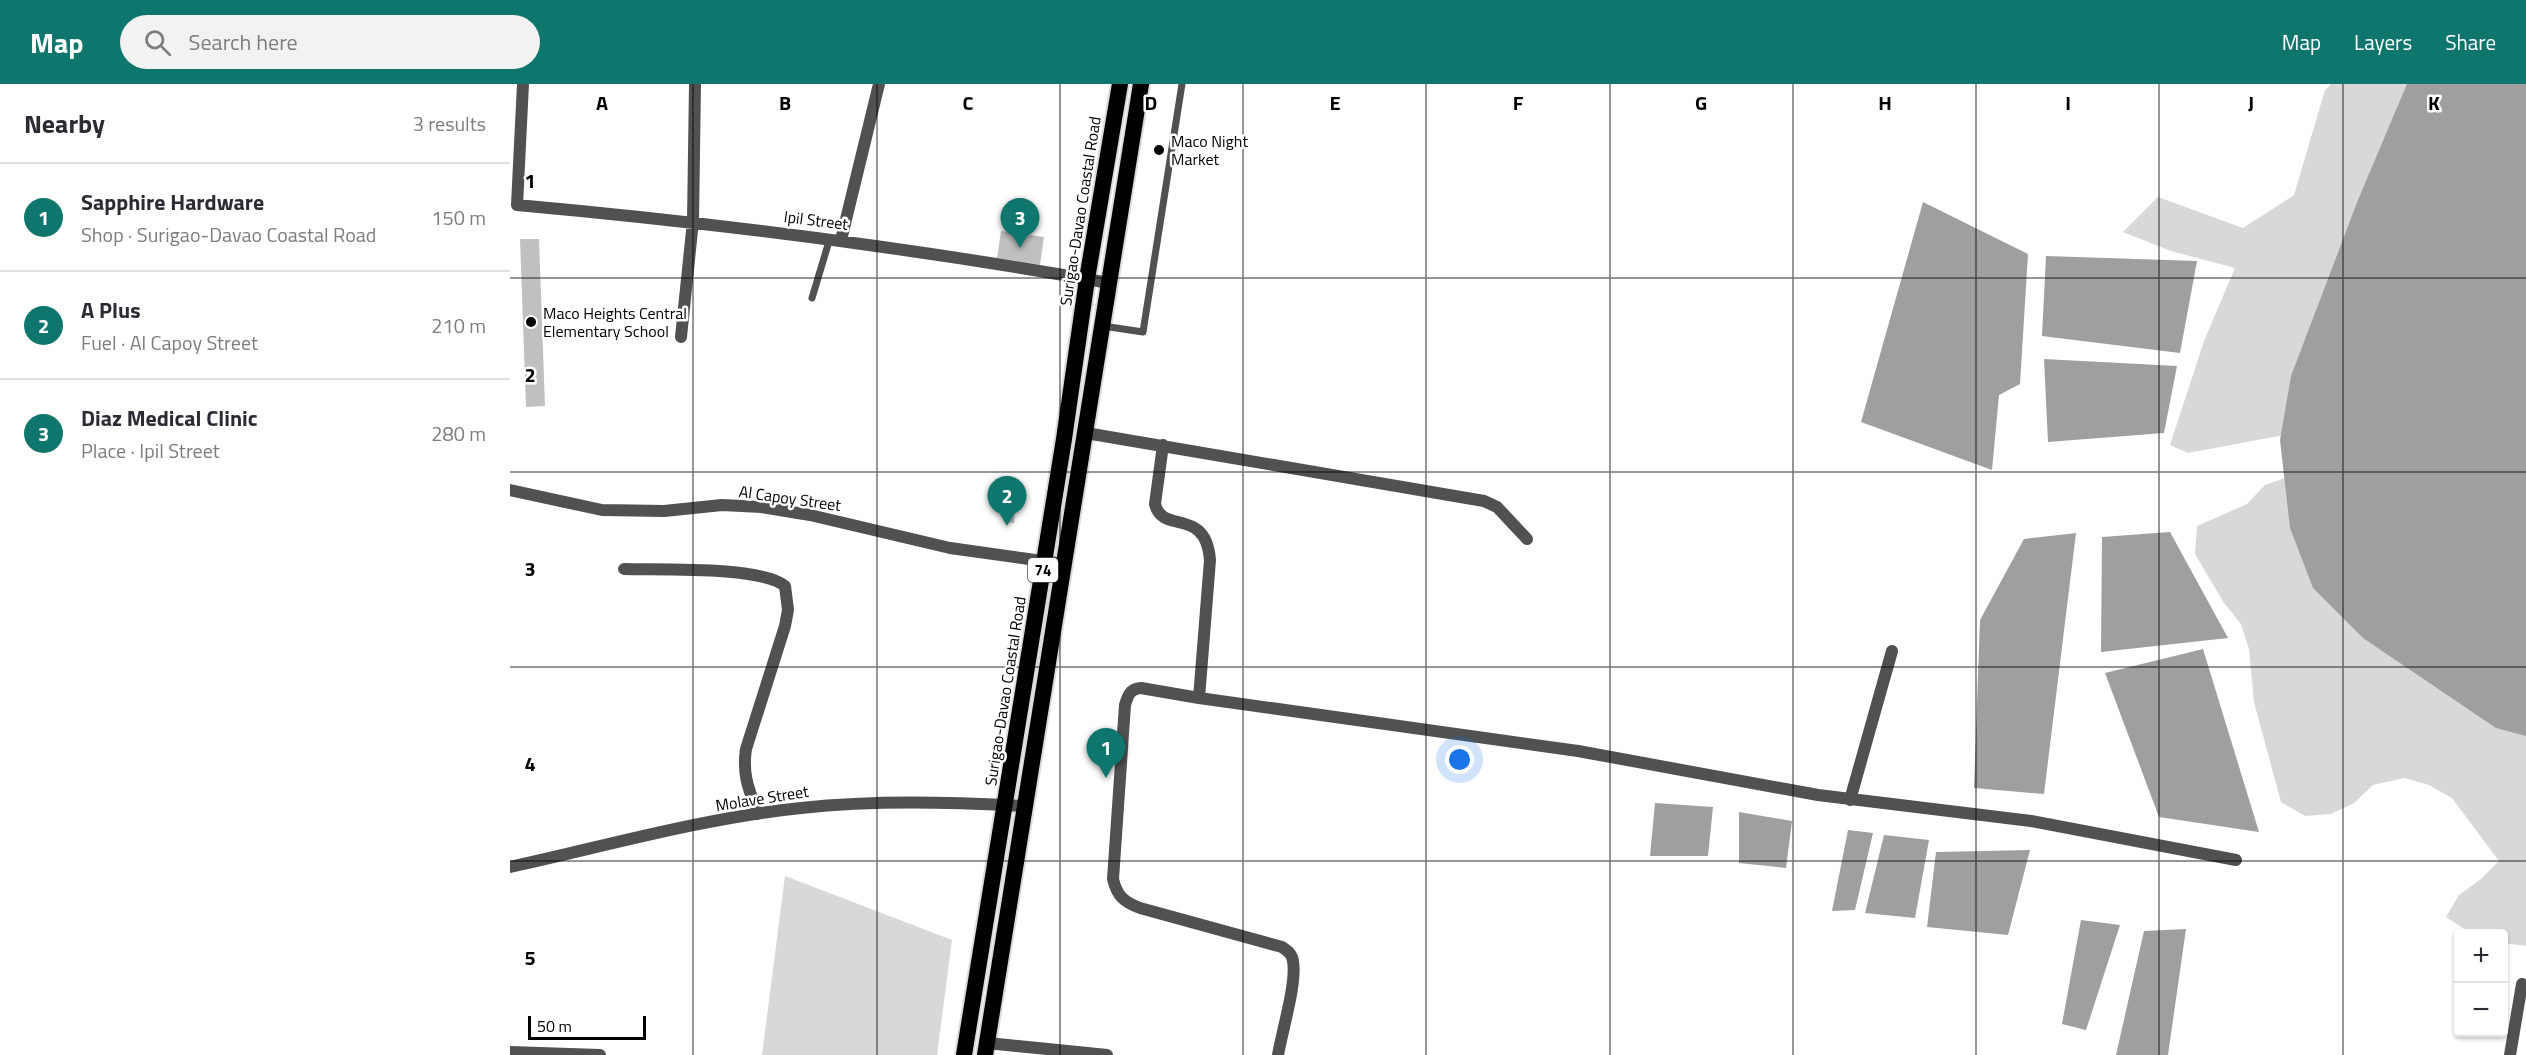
<!DOCTYPE html>
<html lang="en">
<head>
<meta charset="utf-8">
<style>
	:root { --surface:#fff; --page:#f2f2f3; --text:#2b2b33; --muted:#7c7c81; --line:#e1e1e2; --accent:#0f766e }
	body { margin:0; font-family:"Titillium Web",sans-serif; background:var(--page); color:var(--text) }
	.controls { position:absolute; right:18px; bottom:18px; display:grid; overflow:hidden; border-radius:6px; box-shadow:0 2px 4px #0004 }
	.controls button { width:54px; height:54px; display:grid; place-items:center; padding:0; border:0; border-bottom:2px solid var(--line); background:var(--surface); color:var(--text); font:30px sans-serif }
	.scale { position:absolute; left:18px; bottom:15px; width:118px; box-sizing:border-box; padding-left:6px; border:3px solid #000; border-top:0; font-size:16px; line-height:21px; white-space:nowrap; color:#000; -webkit-text-stroke:4px #fff; paint-order:stroke }
	.you { position:absolute; left:950px; top:676px; width:21px; height:21px; margin:-15px; border:4px solid #fff; border-radius:50%; background:#1a73e8; box-shadow:0 0 0 9px #1a73e833 }
	.badge { display:grid; place-items:center; width:39px; height:39px; border-radius:50%; background:var(--accent); color:#fff; font-size:20px; font-weight:700 }
	.pin { position:absolute; translate:-50% -50px; filter:drop-shadow(0 2px 3px #0008) }
	.pin::after { content:''; position:absolute; top:32px; width:21px; height:18px; background:inherit; clip-path:polygon(0 0,100% 0,50% 100%) }
	.list { margin:0; padding:0; list-style:none }
	h2 { display:flex; justify-content:space-between; align-items:center; height:78px; margin:0; padding:0 24px; font-size:26px }
	h2 small { font-size:20px; font-weight:400; color:var(--muted) }
	.list li { display:grid; grid-template-columns:39px 1fr auto; gap:18px; align-items:center; box-sizing:border-box; height:108px; padding:0 24px; border-top:2px solid var(--line) }
	.list b { display:block; font-size:22px; white-space:nowrap }
	.list p { margin:0; font-size:20px; white-space:nowrap; color:var(--muted) }
	.list em { font-size:20px; font-style:normal; color:var(--muted) }
	.icon { flex:none; width:33px; height:33px; fill:none; stroke:currentColor; stroke-width:2; stroke-linecap:round; stroke-linejoin:round }
	.map { position:relative; flex:none; width:2016px; height:971px; overflow:hidden }
	header { display:flex; align-items:center; gap:36px; box-sizing:border-box; height:84px; padding:0 30px; background:var(--accent); color:#fff }
	header strong { font-size:28px }
	nav { display:flex; gap:33px; margin-inline-start:auto; font-size:21px }
	.search { width:420px; height:54px; background:var(--page); display:flex; align-items:center; gap:15px; box-sizing:border-box; padding:0 21px; border-radius:33px; color:var(--muted); font-size:22px }
	main { display:flex }
	aside { flex:1; background:var(--surface) }
	.map>svg:first-child { display:block }
	.green { fill:#d8d8d8 }
	.water { fill:#9f9f9f }
	.building { fill:#c0c0c0 }
	.lines { fill:none; stroke-linecap:round; stroke-linejoin:round }
	.trunk-casing { stroke:#dbdbdb; stroke-width:20 }
	.service { stroke:#515151; stroke-width:7 }
	.minor { stroke:#515151; stroke-width:12 }
	.trunk { stroke:#000; stroke-width:16 }
	.grid { fill:none; stroke:#000; stroke-width:1.5; stroke-opacity:0.55 }
	.poi-dot { fill:#000; stroke:#fff; stroke-width:2 }
	.labels { text-anchor:middle; dominant-baseline:central; stroke-width:5; stroke-linejoin:round; paint-order:stroke }
	.shield { fill:#fff; stroke:#4c4c4c; stroke-width:1.5 }
	.shield-label { font-size:15px; font-weight:bold; fill:#000 }
	.poi-label { font-size:16px; fill:#000; stroke:#fff; text-anchor:start }
	.street-label { font-size:16px; fill:#000; stroke:#fff }
	.grid-label { font-size:20px; text-anchor:middle; font-weight:bold; fill:#000; stroke:#fff; stroke-width:5; stroke-linejoin:round; paint-order:stroke }
</style>
</head>
<body>
<header>
<strong>Map</strong>
<div class="search"><svg class="icon" aria-label="search" viewBox="0 0 24 24"><circle cx="10" cy="10" r="6"/><path d="M15 15l6 6"/></svg>Search here</div>
<nav><a>Map</a><a>Layers</a><a>Share</a></nav>
</header>
<main>
<aside>
<h2>Nearby<small>3 results</small></h2>
<ul class="list">
<li><span class="badge">1</span><div><b>Sapphire Hardware</b><p>Shop · Surigao-Davao Coastal Road</p></div><em>150 m</em></li>
<li><span class="badge">2</span><div><b>A Plus</b><p>Fuel · Al Capoy Street</p></div><em>210 m</em></li>
<li><span class="badge">3</span><div><b>Diaz Medical Clinic</b><p>Place · Ipil Street</p></div><em>280 m</em></li>
</ul>
</aside>
<div class="map">
<svg width="2016" height="971" viewBox="0 0 2016 971">
	<rect width="100%" height="100%" fill="#fff"/>
	<path class="green" d="M1821 0H1970L1790 348 1678 369 1660 361 1694 257 1725 184 1661 167 1613 148 1648 113 1733 144 1784 111 1815 6Z
		M1832 374 2016 521V862L1994 859V850H1962L1936 833 1949 811 1971 795 1989 777 1942 714 1919 701 1894 694 1863 701 1844 719 1821 730 1795 732 1771 718 1744 618 1739 565 1731 540 1714 519 1685 470 1687 442 1737 420 1755 401Z
		M275 792 442 856 427 971H252Z"/>
	<path class="water" d="M1897 0H2016V652L1986 644 1853 554 1803 504 1780 444 1770 356 1781 292 1848 116Z
		M1413 118 1518 170 1510 300 1489 311 1482 386 1351 338Z
		M1536 172 1687 177 1670 269 1532 252Z
		M1534 275 1667 282 1654 349 1538 358Z
		M1660 448 1718 554 1591 568 1592 453Z
		M1566 449 1534 710 1464 704 1470 536 1514 455Z
		M1693 565 1749 748 1649 733 1595 589Z
		M1145 719 1203 723 1198 772H1140Z
		M1229 728 1282 737 1276 784 1229 779Z
		M1338 746 1363 749 1345 826 1322 827Z
		M1374 751 1419 756 1405 834 1355 829Z
		M1520 766 1498 851 1417 843 1426 768Z
		M1571 836 1610 841 1576 946 1552 940Z
		M1676 845 1658 971H1606L1634 847Z"/>
	<path class="building" d="M491 147 534 153 530 181 487 174Z
		M10 155H29L35 322 16 323Z
		M496 424 505 425 504 439 494 438Z"/>
	<g class="lines">
		<g class="trunk-casing">
			<path id="trunk" d="M454 971 554 355 577 195 610 0
				M475 971 631 0"/>
		</g>
		<path class="service" d="M302 214 320 154
			M593 242 633 248 672 0"/>
		<path class="minor" d="M13 0 7 121C206 139 403 164 599 199
			M331 156 369 0
			M171 253 183 137 185 0
			M576 349 974 417 987 423 1017 455
			M653 361 645 420C652 451 696 422 700 476L689 614
			M0 406 92 426 154 427 212 421 251 423 300 431 440 464 554 480
			M114 485C149 486 251 482 275 502L278 526 275 542 236 665C232 691 239 706 248 730
			M1340 716 1382 567
			M0 783C96 762 193 734 291 724 365 716 439 718 514 722
			M477 959 597 971
			M0 968 90 971
			M768 971C772 947 787 899 783 877 782 870 778 867 772 863L630 824C614 818 607 812 603 795L615 621C618 611 620 605 631 604L689 614 1068 667 1308 711 1521 737 1726 776
			M2000 971 2012 900"/>
		<use href="#trunk" class="trunk"/>
	</g>
	<path class="grid" d="M183 0V971M367 0V971M550 0V971M733 0V971M916 0V971M1100 0V971M1283 0V971M1466 0V971M1649 0V971M1833 0V971M0 194H2016M0 388H2016M0 583H2016M0 777H2016"/>
	<g class="poi-dot">
		<circle cx="649" cy="66" r="6"/>
		<circle cx="21" cy="238" r="6"/>
	</g>
	<g class="labels">
		<rect class="shield" x="518" y="474" width="30" height="24" rx="4.5"/>
		<g class="shield-label">
			<text x="533" y="486">74</text>
		</g>
		<g class="poi-label">
			<text x="661" y="57">Maco Night<tspan x="661" dy="18">Market</tspan></text>
			<text x="33" y="229">Maco Heights Central<tspan x="33" dy="18">Elementary School</tspan></text>
		</g>
		<g class="street-label">
			<text transform="translate(570 127) rotate(-81)">Surigao-Davao Coastal Road</text>
			<text transform="translate(306 136) rotate(7)">Ipil Street</text>
			<text transform="translate(280 414) rotate(8)">Al Capoy Street</text>
			<text transform="translate(495 607) rotate(-81)">Surigao-Davao Coastal Road</text>
			<text transform="translate(252 714) rotate(-9)">Molave Street</text>
		</g>
	</g>
	<g class="grid-label">
		<text x="92" y="26">A</text>
		<text x="275" y="26">B</text>
		<text x="458" y="26">C</text>
		<text x="641" y="26">D</text>
		<text x="825" y="26">E</text>
		<text x="1008" y="26">F</text>
		<text x="1191" y="26">G</text>
		<text x="1375" y="26">H</text>
		<text x="1558" y="26">I</text>
		<text x="1741" y="26">J</text>
		<text x="1924" y="26">K</text>
		<text x="20" y="104">1</text>
		<text x="20" y="298">2</text>
		<text x="20" y="492">3</text>
		<text x="20" y="687">4</text>
		<text x="20" y="881">5</text>
	</g>
</svg>
<div class="controls">
<button>+</button>
<button>−</button>
</div>
<div class="scale">50 m</div>
<div class="you"></div>
<div class="pin badge" style="left:596px;top:694px">1</div>
<div class="pin badge" style="left:497px;top:442px">2</div>
<div class="pin badge" style="left:510px;top:164px">3</div>
</div>
</main>
</body>
</html>
